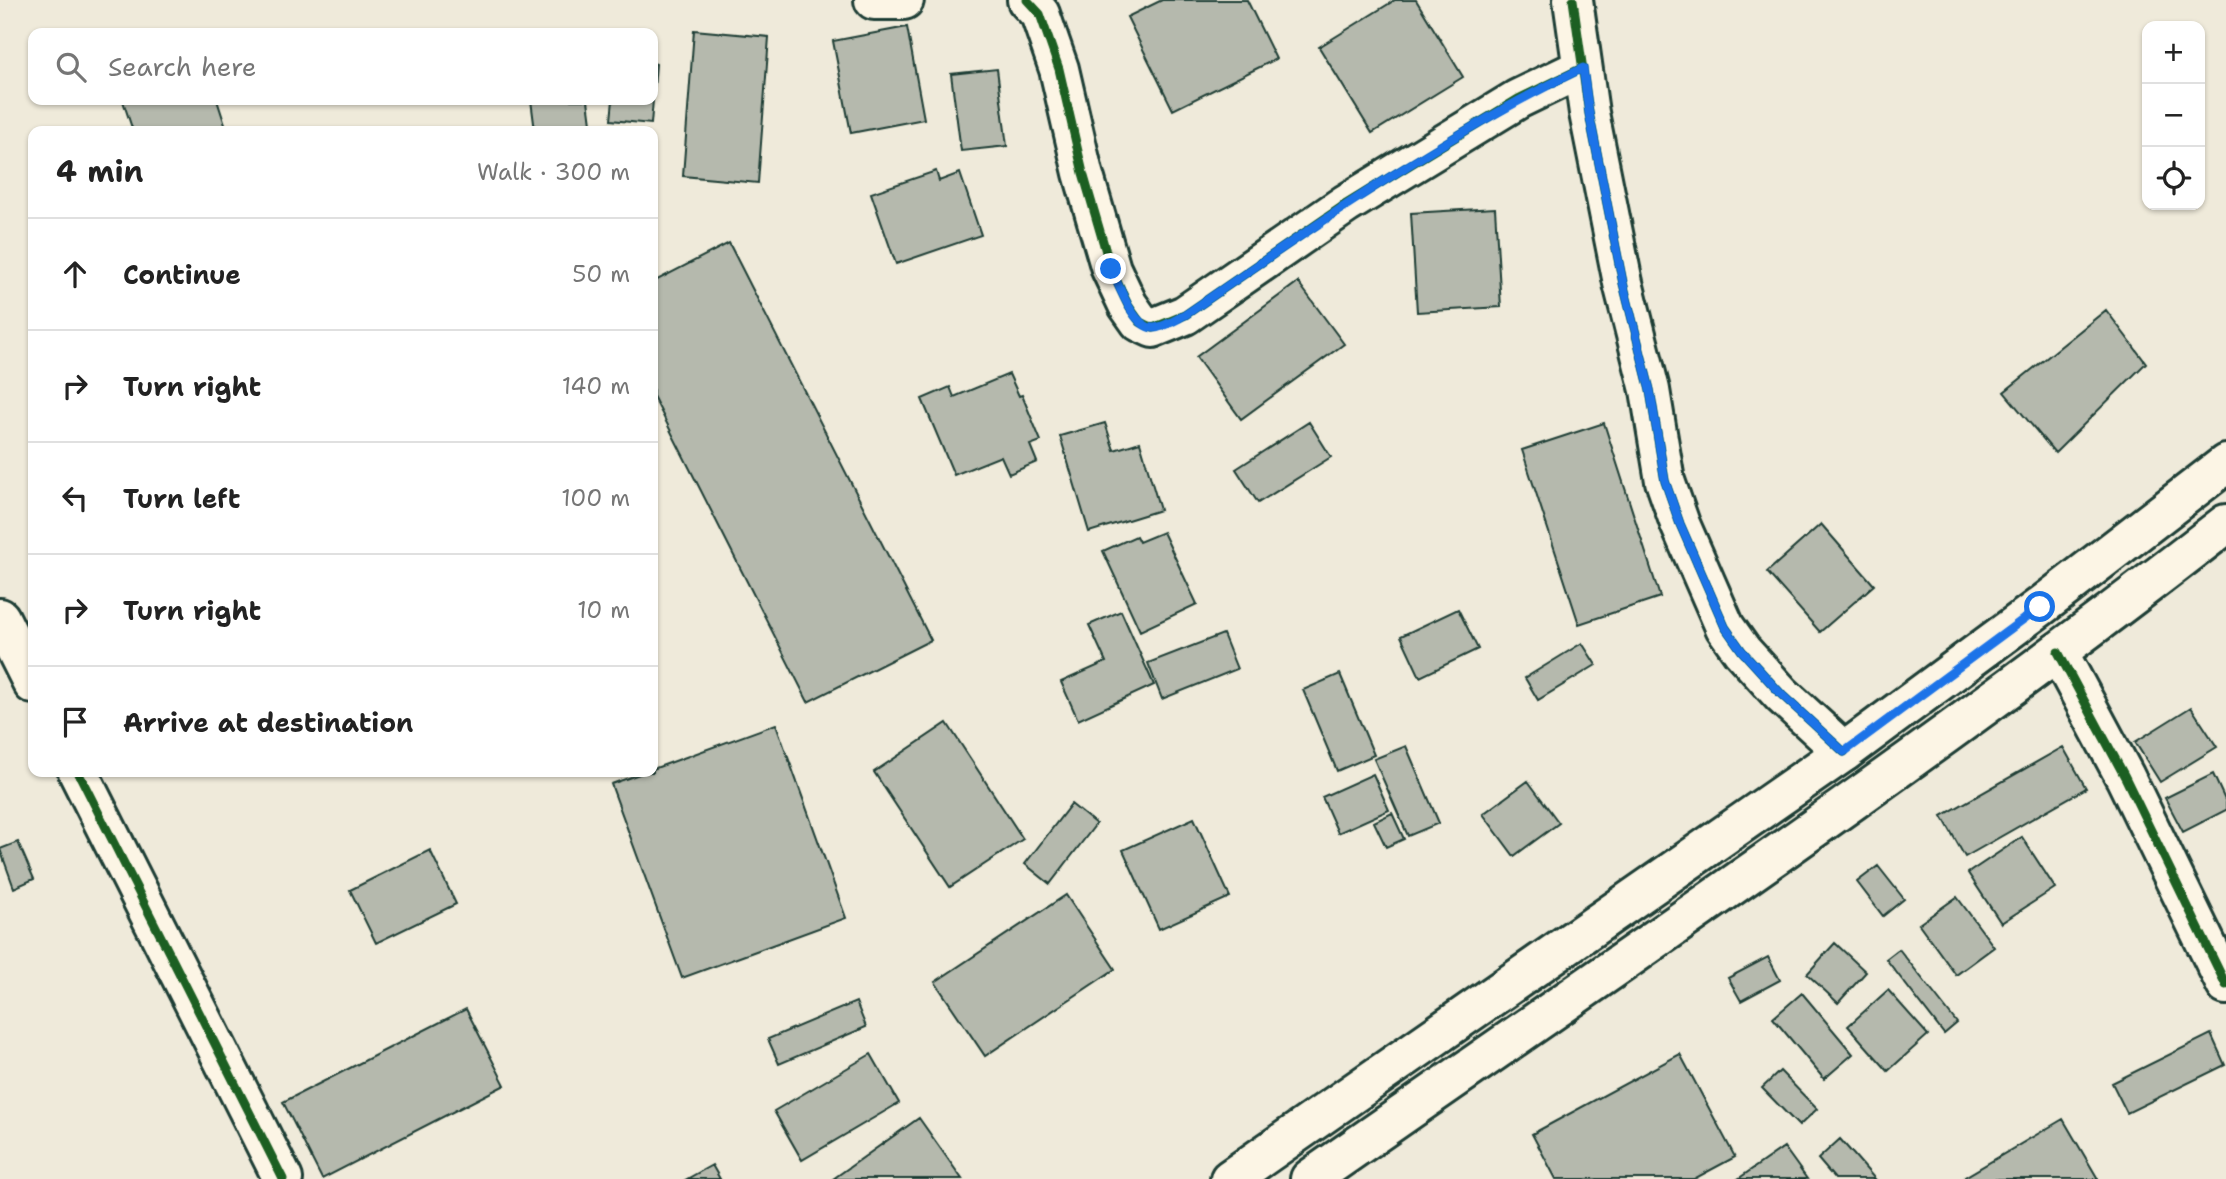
<!DOCTYPE html>
<html lang="en">
<head>
<meta charset="utf-8">
<style>
	:root { --surface:#fff; --page:#f6f6f6; --text:#222; --muted:#767676; --line:#e0e0e0 }
	body { margin:0; font-family:"Shantell Sans",sans-serif; background:var(--page); color:var(--text) }
	.controls { position:absolute; right:21px; top:21px; display:grid; overflow:hidden; border-radius:14px; box-shadow:0 2px 5px #0004 }
	.controls button { width:63px; height:63px; display:grid; place-items:center; padding:0; border:0; border-bottom:2px solid var(--line); background:var(--surface); color:var(--text); font:35px sans-serif }
	.stop { position:absolute; width:21px; height:21px; margin:-16px; border:5px solid #1a73e8; border-radius:50%; background:#fff }
	.stop.end { background:#1a73e8; border-color:#fff; box-shadow:0 2px 7px #0008 }
	.list { margin:0; padding:0; list-style:none }
	h2 { display:flex; justify-content:space-between; align-items:center; height:91px; margin:0; padding:0 28px; font-size:30px }
	h2 small { font-size:23px; font-weight:400; color:var(--muted) }
	.list li { display:grid; grid-template-columns:46px 1fr auto; gap:21px; align-items:center; box-sizing:border-box; height:112px; padding:0 28px; border-top:2px solid var(--line) }
	.list b { display:block; font-size:26px; white-space:nowrap }
	.list em { font-size:23px; font-style:normal; color:var(--muted) }
	.icon { flex:none; width:38px; height:38px; fill:none; stroke:currentColor; stroke-width:2; stroke-linecap:round; stroke-linejoin:round }
	.map { position:relative; flex:none; width:2226px; height:1179px; overflow:hidden }
	.search { position:absolute; background:var(--surface); box-shadow:0 2px 5px #0004; left:28px; top:28px; width:630px; height:77px; display:flex; align-items:center; gap:18px; box-sizing:border-box; padding:0 24px; border-radius:14px; color:var(--muted); font-size:26px }
	.panel { position:absolute; background:var(--surface); box-shadow:0 2px 5px #0004; left:28px; top:126px; width:630px; height:651px; border-radius:14px }
	.map>svg:first-child { display:block }
	.building { fill:#b5b9ad; stroke:#1f3d34; stroke-width:2 }
	.lines { fill:none; stroke-linecap:round; stroke-linejoin:round }
	.minor-casing { stroke:#1f3d34; stroke-width:44 }
	.major-casing { stroke:#1f3d34; stroke-width:44 }
	.minor { stroke:#fcf5e5; stroke-width:38 }
	.major { stroke:#fcf5e5; stroke-width:38 }
	.cycleway-casing { stroke:#fcf5e5; stroke-width:13 }
	.cycleway { stroke:#1b5e20; stroke-width:9 }
	.route { stroke:#1a73e8; stroke-width:9 }
</style>
</head>
<body>
<div class="map">
<svg width="2226" height="1179" viewBox="0 0 2226 1179">
	<rect width="100%" height="100%" fill="#efeada"/>
	<filter id="ink" filterUnits="userSpaceOnUse"><feTurbulence type="fractalNoise" baseFrequency=".0143" numOctaves="2"/><feDisplacementMap in="SourceGraphic" scale="14" xChannelSelector="R" yChannelSelector="G"/><feConvolveMatrix kernelMatrix="1 2 1 2 8 2 1 2 1" color-interpolation-filters="sRGB"/></filter>
	<g filter="url(#ink)">
		<path class="building" d="M1162 0H1247L1276 59 1173 110 1127 17Z
			M1395 0H1416L1463 77 1372 133 1319 47Z
			M907 27 924 119 851 133 833 41Z
			M694 30 769 37 758 183 683 176Z
			M653 63 656 64 651 124 611 120 613 100H653Z
			M997 69 1007 146 961 151 951 74Z
			M126 100H217L227 131H133L123 101Z
			M531 100H588L592 131H535Z
			M936 171 939 181 960 173 981 235 896 264 871 193Z
			M1495 208 1501 307 1417 312 1411 213Z
			M729 243 931 640 808 702 653 396V282Z
			M1298 282 1344 344 1241 419 1196 357Z
			M2106 310 2146 363 2055 453 2004 392Z
			M1009 374 1019 396 1022 395 1041 441 1030 445 1037 462 1009 474 1001 456 954 475 922 399 950 387 954 397Z
			M1309 422 1331 457 1258 503 1236 469Z
			M1105 423 1114 450 1140 442 1160 510 1089 532 1060 436Z
			M1604 423 1660 597 1579 624 1522 450Z
			M1821 524 1874 585 1820 632 1767 572Z
			M1163 532 1197 604 1140 631 1103 551 1136 536 1139 542Z
			M1458 609 1478 649 1420 677 1401 636Z
			M1121 611 1154 685 1078 720 1061 682 1106 662 1089 625Z
			M1223 634 1237 669 1162 699 1148 663Z
			M1582 643 1596 665 1538 700 1525 678Z
			M1340 674 1374 755 1337 771 1303 690Z
			M2191 707 2217 747 2160 782 2135 742Z
			M947 723 1023 839 950 887 874 772Z
			M776 724 846 918 682 978 611 784 645 772H653V769Z
			M1406 746 1439 823 1408 836 1374 759Z
			M2063 747 2086 788 1965 857 1942 816Z
			M1373 774 1389 810 1338 833 1322 797Z
			M2213 774 2226 802V810L2183 832 2165 798Z
			M1528 781 1559 823 1514 856 1483 814Z
			M1071 804 1096 824 1050 884 1025 864Z
			M1392 813 1404 839 1386 847 1374 822Z
			M1194 818 1230 897 1159 929 1123 850Z
			M2022 837 2055 888 2001 923 1968 873Z
			M18 842 34 879 14 888 0 849Z
			M430 850 456 904 376 943 350 890Z
			M1878 866 1904 899 1883 916 1857 882Z
			M1066 895 1115 969 985 1056 935 982Z
			M1957 897 1994 947 1956 975 1919 924Z
			M1835 943 1866 972 1838 1003 1807 974Z
			M1899 949 1957 1023 1944 1034 1886 959Z
			M1768 957 1780 980 1741 1001 1728 978Z
			M1888 990 1928 1035 1888 1071 1848 1026Z
			M1802 993 1853 1054 1824 1079 1773 1018Z
			M856 1002 866 1027 779 1064 768 1039Z
			M466 1009 505 1085 322 1179 283 1102Z
			M2211 1034 2225 1065 2127 1113 2112 1083Z
			M871 1054 899 1103 802 1160 774 1111Z
			M1680 1054 1735 1157 1694 1179H1556L1532 1134Z
			M1780 1071 1817 1109 1799 1126 1762 1088Z
			M919 1118 962 1179H833Z
			M2063 1119 2098 1179H1966L1965 1177Z
			M1840 1139 1875 1179H1835L1818 1159Z
			M1784 1147 1807 1179H1738Z
			M712 1165 720 1179H687Z"/>
		<g class="lines">
			<g class="minor-casing">
				<path id="minor" d="M874 0H904
					M1027 0 1040 14 1059 69 1083 173 1111 269 1128 305 1140 322 1153 328 1185 315 1346 204 1518 99 1582 68
					M1573 0 1589 113 1623 283 1650 390 1665 481 1680 524 1725 627 1742 651 1782 695 1844 752
					M0 618 33 684
					M2058 652 2125 777 2226 985
					M78 772 283 1179"/>
			</g>
			<g class="major-casing">
				<path id="major" d="M1230 1179 1844 752 2040 607 2226 464
					M1310 1179C1618 964 1930 755 2226 524"/>
			</g>
			<use href="#minor" class="minor"/>
			<use href="#major" class="major"/>
			<g class="cycleway-casing">
				<path id="cycleway" d="M1027 0 1040 14 1059 69 1083 173 1111 269 1128 305 1140 322 1153 328 1185 315 1346 204 1518 99 1582 68
					M1573 0 1589 113 1623 283 1650 390 1665 481 1680 524 1725 627 1742 651 1782 695 1844 752
					M2058 652 2125 777 2226 985
					M78 772 283 1179"/>
			</g>
			<use href="#cycleway" class="cycleway"/>
		</g>
	</g>
	<g class="lines" filter="url(#ink)">
		<path class="route" d="M1111 269C1119 285 1133 327 1153 328 1163 328 1177 319 1185 315 1314 226 1442 136 1583 68L1589 113 1623 283 1650 390 1665 481 1680 524 1725 627 1742 651 1782 695 1844 752 2040 607"/>
	</g>
</svg>
<div class="controls">
<button>+</button>
<button>−</button>
<button><svg class="icon" aria-label="locate" viewBox="0 0 24 24"><circle cx="12" cy="12" r="6"/><path d="M12 2v4M12 18v4M2 12h4M18 12h4"/></svg></button>
</div>
<div class="stop" style="left:2040px;top:607px"></div>
<div class="stop end" style="left:1111px;top:269px"></div>
<div class="search"><svg class="icon" aria-label="search" viewBox="0 0 24 24"><circle cx="10" cy="10" r="6"/><path d="M15 15l6 6"/></svg>Search here</div>
<section class="panel">
<h2>4 min<small>Walk · 300 m</small></h2>
<ul class="list">
<li><svg class="icon" aria-label="ahead" viewBox="0 0 24 24"><path d="M12 20V5M6 11l6-6 6 6"/></svg><div><b>Continue</b></div><em>50 m</em></li>
<li><svg class="icon" aria-label="right" viewBox="0 0 24 24"><path d="M7 20v-9h11M14 6l5 5-5 5"/></svg><div><b>Turn right</b></div><em>140 m</em></li>
<li><svg class="icon" aria-label="left" viewBox="0 0 24 24"><path d="M17 20v-9H6M10 6l-5 5 5 5"/></svg><div><b>Turn left</b></div><em>100 m</em></li>
<li><svg class="icon" aria-label="right" viewBox="0 0 24 24"><path d="M7 20v-9h11M14 6l5 5-5 5"/></svg><div><b>Turn right</b></div><em>10 m</em></li>
<li><svg class="icon" aria-label="arrive" viewBox="0 0 24 24"><path d="M6 21V4h12l-3 4 3 4H6"/></svg><div><b>Arrive at destination</b></div></li>
</ul>
</section>
</div>
</body>
</html>
